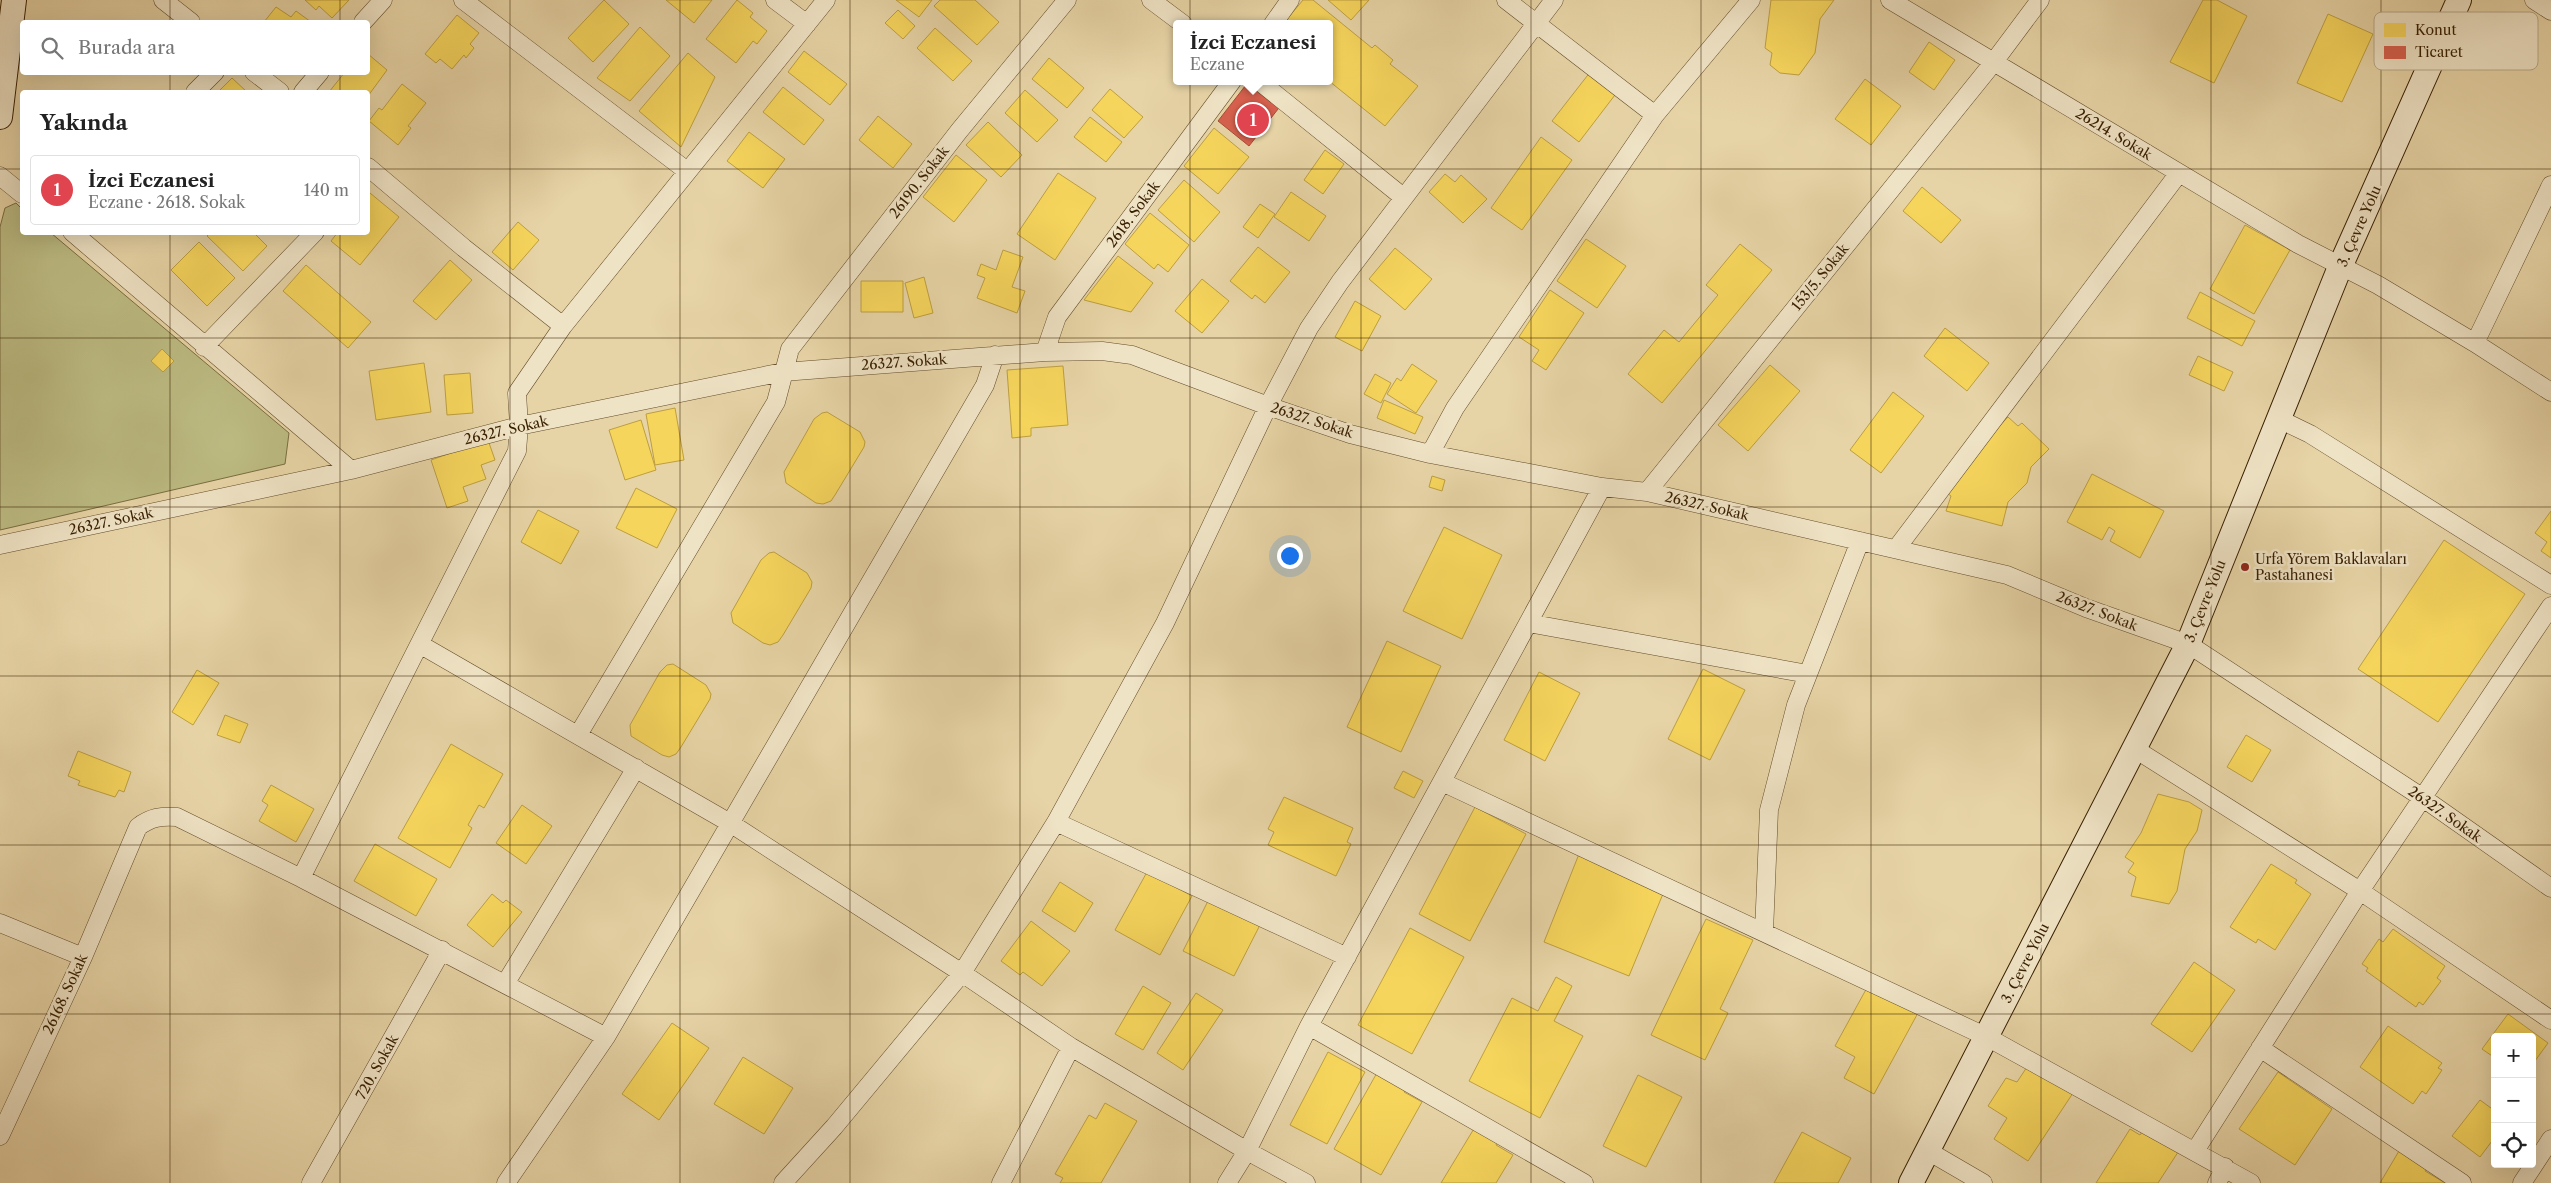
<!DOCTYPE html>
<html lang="tr">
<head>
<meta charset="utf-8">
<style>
	:root { --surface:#fff; --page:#f6f6f6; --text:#222; --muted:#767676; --line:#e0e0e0; --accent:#8f2418 }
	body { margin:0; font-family:"Libre Caslon Text",serif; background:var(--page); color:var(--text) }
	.controls { position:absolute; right:15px; bottom:15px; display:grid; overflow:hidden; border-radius:5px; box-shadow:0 5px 20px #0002 }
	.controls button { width:45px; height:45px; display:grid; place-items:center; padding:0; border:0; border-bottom:1px solid var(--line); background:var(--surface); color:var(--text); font:25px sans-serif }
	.you { position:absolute; left:1289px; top:555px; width:18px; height:18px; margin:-12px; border:4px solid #fff; border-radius:50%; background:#1a73e8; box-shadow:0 0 0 8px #1a73e833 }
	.badge { display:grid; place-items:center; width:32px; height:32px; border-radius:50%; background:var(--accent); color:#fff; font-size:16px; font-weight:700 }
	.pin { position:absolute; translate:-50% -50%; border:2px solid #fff; box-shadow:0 1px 5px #0006 }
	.popup { position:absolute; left:1173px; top:20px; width:160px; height:65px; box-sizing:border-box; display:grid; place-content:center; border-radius:5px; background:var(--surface); filter:drop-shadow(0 1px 4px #0005); font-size:16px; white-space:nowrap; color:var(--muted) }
	.popup b { font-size:19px; color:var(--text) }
	.popup::after { content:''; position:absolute; left:50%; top:100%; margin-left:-10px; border:10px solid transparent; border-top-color:var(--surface) }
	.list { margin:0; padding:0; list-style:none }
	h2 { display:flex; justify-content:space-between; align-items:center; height:65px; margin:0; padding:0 20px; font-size:21px }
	h2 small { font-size:16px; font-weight:400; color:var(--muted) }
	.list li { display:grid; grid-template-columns:32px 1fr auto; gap:15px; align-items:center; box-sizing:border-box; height:70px; margin:0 10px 10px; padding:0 10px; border:1px solid var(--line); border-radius:5px }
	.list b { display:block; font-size:19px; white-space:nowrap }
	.list p { margin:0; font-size:16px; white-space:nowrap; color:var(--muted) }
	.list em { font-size:16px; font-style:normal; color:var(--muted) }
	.icon { flex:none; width:28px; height:28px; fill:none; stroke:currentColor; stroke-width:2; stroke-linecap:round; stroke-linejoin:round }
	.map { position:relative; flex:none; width:2551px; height:1183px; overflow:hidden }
	.search { position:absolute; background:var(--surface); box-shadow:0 5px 20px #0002; left:20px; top:20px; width:350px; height:55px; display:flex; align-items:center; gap:12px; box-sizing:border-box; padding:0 18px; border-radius:5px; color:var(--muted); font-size:19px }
	.panel { position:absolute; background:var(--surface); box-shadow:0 5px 20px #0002; left:20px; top:90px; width:350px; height:145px; border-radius:5px }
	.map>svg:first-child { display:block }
	.green { fill:#bcbb82; stroke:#7a6d41 }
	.homes { fill:#f6d55c; stroke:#bd9e40 }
	.shops { fill:#d6604d; stroke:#a74c36 }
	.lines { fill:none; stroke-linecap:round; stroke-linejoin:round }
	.minor-casing { stroke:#644c2a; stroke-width:19 }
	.secondary-casing { stroke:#381f00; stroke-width:26 }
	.minor { stroke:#efe3c5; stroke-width:18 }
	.secondary { stroke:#efe3c5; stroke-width:24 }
	.grid { fill:none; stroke:#381f00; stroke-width:1; stroke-opacity:0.55 }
	.poi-dot { fill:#8f2418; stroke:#efe3c5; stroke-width:2 }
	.labels { text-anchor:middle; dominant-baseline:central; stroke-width:5; stroke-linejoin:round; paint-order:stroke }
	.street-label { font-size:14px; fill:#381f00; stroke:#efe3c5 }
	.poi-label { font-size:14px; fill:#381f00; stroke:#efe3c5; text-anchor:start }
	.key { fill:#efe3c5; stroke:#b8a88a; stroke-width:1 }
	.key-label { font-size:14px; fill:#381f00 }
</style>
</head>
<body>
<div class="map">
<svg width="2551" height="1183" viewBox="0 0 2551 1183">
	<rect width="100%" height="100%" fill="#e7d4a6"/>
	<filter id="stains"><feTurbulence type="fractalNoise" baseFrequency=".004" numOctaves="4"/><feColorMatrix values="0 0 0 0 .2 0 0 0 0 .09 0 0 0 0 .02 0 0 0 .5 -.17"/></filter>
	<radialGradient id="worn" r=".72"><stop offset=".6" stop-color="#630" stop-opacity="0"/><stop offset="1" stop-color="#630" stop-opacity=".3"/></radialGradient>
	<path class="green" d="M16 203 22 209V232L51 233 289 433 285 464 0 530V227L5 208Z"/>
	<path class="homes" d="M305 0H349L332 18 319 6 316 10Z
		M604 0 629 24 593 62 568 38Z
		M666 0H712L694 23Z
		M737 0 753 13 750 17 767 31 757 44 753 41 736 63 706 39Z
		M896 0H932L919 17Z
		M940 0H975L999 22 977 45 934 6Z
		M1303 0H1313L1372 48 1375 45 1393 60 1390 64 1418 86 1385 126 1329 81V24H1283Z
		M1328 0H1369L1351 20Z
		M1771 0H1834L1820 19 1815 53 1799 75 1780 73 1770 65 1772 53 1765 48Z
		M2203 0H2217L2247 16 2214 83 2170 62Z
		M276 7 291 17 296 11 311 22H264Z
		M898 10 915 26 903 39 885 23Z
		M2328 14 2373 34 2342 102 2297 83Z
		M457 15 479 33 470 44 474 48 466 58 464 55 452 69 440 59 436 63 425 54Z
		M640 27 670 56 630 101 597 78Z
		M935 28 972 61 953 81 917 48Z
		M1929 42 1955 60 1934 90 1909 72Z
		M804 51 847 84 830 105 788 72Z
		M688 53 715 77 681 147 639 111Z
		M368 54 387 70 368 96V92H329L345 72H368Z
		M1049 58 1084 88 1067 108 1032 79Z
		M1591 71 1618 91 1579 142 1552 121Z
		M232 78 247 92H218Z
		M1865 79 1901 106 1871 145 1835 119Z
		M402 84 426 103 408 126 411 128 398 145 369 121 379 108 382 110Z
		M783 87 824 120 804 145 763 112Z
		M1110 89 1143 117 1124 138 1092 110Z
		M1025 90 1058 120 1037 142 1005 113Z
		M878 116 912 144 893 168 859 140Z
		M1090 117 1122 142 1106 162 1074 137Z
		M988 122 1022 155 1001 177 966 145Z
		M1214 128 1249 157 1218 194 1184 166Z
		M749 132 785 159 763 188 727 161Z
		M1541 137 1572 160 1522 230 1491 208Z
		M1325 150 1344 164 1323 194 1304 180Z
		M956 155 987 180 954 222 923 197Z
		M1058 173 1096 198 1055 260 1017 234Z
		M1445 174 1455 182 1461 175 1487 199 1463 223 1429 192Z
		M1184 180 1220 212 1194 242 1158 210Z
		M1922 187 1961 220 1941 243 1903 211Z
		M1291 192 1326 216 1309 241 1274 217Z
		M370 193 399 217 360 265 331 241 338 232H368V197Z
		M1260 204 1275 214 1258 238 1243 227Z
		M1150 213 1189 245 1168 272 1158 264 1154 269 1125 244Z
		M518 222 539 240 513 270 492 252Z
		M2245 225 2290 250 2254 314 2210 289Z
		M211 232H253L267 246 243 271 207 236Z
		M1586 239 1626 266 1597 308 1557 281Z
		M199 242 235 278 207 306 171 270Z
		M1740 244 1772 270 1662 403 1628 374 1664 330 1679 342 1718 295 1706 285Z
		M1258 247 1290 272 1265 303 1255 295 1252 299 1230 281Z
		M1395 248 1432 279 1405 310 1369 279Z
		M1003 250 1023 257 1012 287 1025 291 1017 313 977 298 985 278 977 275 981 264 996 270Z
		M1118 256 1153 283 1131 312 1084 300Z
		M450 260 472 280 436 320 413 301Z
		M306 265 371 322 348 348 283 291Z
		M924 277 933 313 914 318 905 283Z
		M1202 279 1229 301 1202 333 1175 311Z
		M861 281H903V312H861Z
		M1550 290 1584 313 1546 370 1532 361 1539 350 1519 337Z
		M2200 292 2255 321 2242 346 2187 318Z
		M1355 301 1381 316 1362 351 1335 337Z
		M1945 328 1989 363 1967 391 1924 356Z
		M162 349 174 361 163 372 151 361Z
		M2198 356 2233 372 2224 391 2189 375Z
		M424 363 431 412 376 420 369 371Z
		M1412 364 1437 381 1416 413 1387 394 1397 378 1401 381Z
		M1770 365 1800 391 1748 451 1718 425Z
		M1063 366 1068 425 1031 428V436L1012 438 1007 370Z
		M470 373 473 413 447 415 444 375Z
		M1375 374 1391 383 1381 403 1364 394Z
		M1893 392 1924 416 1881 473 1850 450Z
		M1384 400 1423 417 1415 434 1377 418Z
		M675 408 684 460 655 465 646 414Z
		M827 412 860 432 865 442 864 447 835 495 831 501 823 504 816 503 786 483 784 472 814 419 822 413Z
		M2008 417 2018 426 2022 423 2049 449 2031 467 2027 483 2008 502 2002 526 1946 511 1951 496 1947 493 1965 462Z
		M641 420 656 470 625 480 609 430Z
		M488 440 495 460 481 465 486 479 463 487 468 501 447 508 431 460Z
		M2092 474 2164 511 2140 558 2110 541 2115 531 2109 527 2102 540 2067 522Z
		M1432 476 1445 480 1442 491 1429 487Z
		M636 488 677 509 657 548 616 528Z
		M538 510 579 531 561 564 521 542Z
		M2551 511V558L2541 551 2547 542 2535 533Z
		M1444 527 1502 555 1462 639 1403 611Z
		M2444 540 2525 594 2438 722 2358 669Z
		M774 552 807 573 812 582 811 588 783 635 778 642 770 645 763 643 733 623 731 613 761 560 769 553Z
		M1387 641 1441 666 1401 752 1347 727Z
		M673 664 706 685 711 694 710 699 681 747 676 754 669 757 662 755 631 736 630 725 660 672 667 665Z
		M1703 669 1745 690 1710 760 1668 739Z
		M197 670 219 683 193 725 172 712Z
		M1539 672 1580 693 1545 761 1504 740Z
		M225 715 248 724 240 743 217 735Z
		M2246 735 2271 750 2252 782 2227 767Z
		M451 744 503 774 484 808 479 805 468 825 472 828 450 868 398 838Z
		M78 751 131 772 124 792 119 790 115 797 78 785 80 781 68 776Z
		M1403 771 1423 781 1414 798 1394 788Z
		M271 785 314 809 296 842 259 821 268 805 262 801Z
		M2158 794 2189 802 2202 810 2197 831 2185 849 2177 891 2169 904 2131 896 2136 877 2128 872 2134 863 2125 857 2141 833Z
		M1284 797 1353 828 1347 842 1351 844 1336 876 1268 845 1274 832 1268 829Z
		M522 805 552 826 526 864 496 843Z
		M1475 807 1526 834 1470 941 1419 914Z
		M375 844 437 879 416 916 354 881Z
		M1579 854 1665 889 1629 976 1544 942Z
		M2271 864 2297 880 2295 883 2311 894 2275 950 2258 939 2256 943 2230 927Z
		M1147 872 1192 896 1160 955 1115 930Z
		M1060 882 1093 903 1075 932 1042 911Z
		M492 894 503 903 506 900 522 912 493 947 467 925Z
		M1210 897 1261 923 1234 976 1183 951Z
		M1706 919 1753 940 1720 1009 1728 1013 1705 1060 1651 1035Z
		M1031 921 1070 951 1042 986 1023 972 1020 975 1001 961Z
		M1410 928 1464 957 1412 1054 1358 1025Z
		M2393 929 2445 966 2437 978 2441 981 2423 1005 2419 1002 2416 1007 2366 971 2368 968 2362 964 2379 939 2383 942Z
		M2194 962 2235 990 2192 1052 2151 1024Z
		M1556 977 1572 986 1554 1021 1583 1036 1540 1118 1469 1081 1512 998 1538 1011Z
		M1869 984 1919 1011 1874 1094 1844 1078 1855 1057 1835 1046Z
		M1143 986 1171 1003 1143 1050 1115 1034Z
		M1196 993 1223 1010 1183 1070 1157 1053Z
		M2508 1014 2548 1043 2532 1065V1037H2495V1058L2482 1049Z
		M672 1023 709 1048 659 1120 622 1094Z
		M2388 1026 2442 1063 2438 1068 2442 1070 2426 1094 2422 1091 2413 1104 2360 1067Z
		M1328 1052 1365 1072 1327 1144 1290 1125Z
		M743 1057 793 1088 764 1134 714 1104Z
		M2029 1064 2073 1093 2028 1161 1994 1139 2007 1118 1988 1106 2006 1078 2017 1082Z
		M1378 1071 1407 1087 1404 1092 1422 1102 1381 1175 1334 1149Z
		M2278 1072 2332 1109 2295 1165 2239 1129Z
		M1638 1075 1682 1097 1646 1167 1603 1146Z
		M2480 1100 2495 1111V1137L2480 1157 2452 1136Z
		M1105 1103 1137 1121 1101 1183H1060L1063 1178 1055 1174 1089 1115 1096 1119Z
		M2146 1126 2182 1146 2158 1183H2096L2130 1129 2140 1135Z
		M1475 1127 1498 1141 1496 1145 1513 1155 1496 1183H1441Z
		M1802 1132 1851 1158 1838 1183H1774Z
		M2399 1151 2427 1168 2425 1171 2445 1183H2380Z"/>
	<path class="shops" d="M1249 81H1253L1282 104 1249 146 1218 121Z"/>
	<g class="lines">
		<g class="minor-casing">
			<path id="minor" d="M163 0 191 22
				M463 0 687 171
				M775 0 807 24
				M1151 0 1183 24
				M1506 0 1655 115
				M1890 0 2298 244 2378 285 2475 343 2551 392
				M2534 0 2551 11
				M363 22 383 0
				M1273 24 1290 0
				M254 72 280 92
				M1259 81 1403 197
				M195 92 215 72
				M303 92 320 72
				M368 167 464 248 563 326
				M0 176 22 194
				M72 232 351 470
				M2475 343 2551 185
				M204 347 315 232
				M1045 352 1057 317 1232 81
				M2279 419 2310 434 2551 585
				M1430 454 1455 408 1655 115 1751 0
				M1647 492 1993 63 2040 0
				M0 545 351 470 519 426 783 372 1045 352 1102 351 1132 355 1268 406 1350 434 1430 454 1602 487 1647 492 2007 575 2086 608 2188 644 2423 798 2551 888
				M1896 549 2179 173
				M1528 623 1808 674
				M421 645 730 823 962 973 1071 1047 1247 1151 1306 1183
				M578 735 776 402 790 349 959 131 1067 0
				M2135 749 2360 891 2551 1020
				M1442 782 1987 1037 2251 1183
				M1056 822 1347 957
				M301 878 517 451 519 426 517 393 563 326 826 0
				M0 923 83 957
				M1764 932 1769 810 1796 705 1860 541
				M505 984 636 768
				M1309 1026 1584 1183
				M2260 1048 2462 1183
				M0 1136 83 957 138 827C151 817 161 816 177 817L301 878 606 1037
				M1928 1151 1983 1183
				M2195 1151 2360 891 2551 606
				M311 1183 442 950
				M506 1183 606 1037 985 385 995 355
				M783 1183 834 1127 962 973 1056 822 1165 623 1268 406 1309 328 1340 282 1554 0
				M1001 1183 1071 1047
				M1227 1183 1247 1151 1309 1026 1602 487
				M2217 1183 2225 1167
				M2522 1183 2551 1139"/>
		</g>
		<g class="secondary-casing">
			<path id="secondary" d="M0 117 14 0
				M1911 1183 2188 644 2340 267 2459 0"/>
		</g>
		<use href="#minor" class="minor"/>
		<use href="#secondary" class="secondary"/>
	</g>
	<path class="grid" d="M170 0V22M340 0V22M510 0V1183M680 0V1183M850 0V1183M1020 0V1183M1190 0V1183M1361 0V1183M1531 0V1183M1701 0V1183M1871 0V1183M2041 0V1183M2211 0V1183M2381 0V1183M170 72V92M340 72V92M0 169H22M368 169H2551M170 232V1183M340 232V1183M0 338H2551M0 507H2551M0 676H2551M0 845H2551M0 1014H2551"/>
	<circle class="poi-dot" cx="2245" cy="567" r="5"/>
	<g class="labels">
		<g class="street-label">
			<text transform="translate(2114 134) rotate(31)">26214. Sokak</text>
			<text transform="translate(919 182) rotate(-52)">26190. Sokak</text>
			<text transform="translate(1133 214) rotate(-53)">2618. Sokak</text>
			<text transform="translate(2359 226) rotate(-66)">3. Çevre Yolu</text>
			<text transform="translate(1820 277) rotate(-51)">153/5. Sokak</text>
			<text transform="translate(904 362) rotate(-4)">26327. Sokak</text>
			<text transform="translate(1312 420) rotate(18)">26327. Sokak</text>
			<text transform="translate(506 430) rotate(-13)">26327. Sokak</text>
			<text transform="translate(1707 506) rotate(13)">26327. Sokak</text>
			<text transform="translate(111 521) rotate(-12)">26327. Sokak</text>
			<text transform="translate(2205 601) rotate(-68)">3. Çevre Yolu</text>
			<text transform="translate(2097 611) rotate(21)">26327. Sokak</text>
			<text transform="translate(2445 814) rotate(35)">26327. Sokak</text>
			<text transform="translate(2025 963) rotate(-63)">3. Çevre Yolu</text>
			<text transform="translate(65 994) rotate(-65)">26168. Sokak</text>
			<text transform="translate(377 1067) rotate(-61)">720. Sokak</text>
		</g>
		<g class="poi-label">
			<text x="2255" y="559">Urfa Yörem Baklavaları<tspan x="2255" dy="16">Pastahanesi</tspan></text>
		</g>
	</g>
	<rect x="2374" y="12" width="164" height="58" rx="8" class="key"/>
	<rect x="2384" y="23" width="22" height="14" fill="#f6d55c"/>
	<rect x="2384" y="46" width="22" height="13" fill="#d6604d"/>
	<g class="key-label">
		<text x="2415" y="35">Konut</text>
		<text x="2415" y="57">Ticaret</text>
	</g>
	<rect width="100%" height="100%" filter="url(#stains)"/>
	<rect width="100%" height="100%" fill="url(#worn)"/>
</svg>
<div class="controls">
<button>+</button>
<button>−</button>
<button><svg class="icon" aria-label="locate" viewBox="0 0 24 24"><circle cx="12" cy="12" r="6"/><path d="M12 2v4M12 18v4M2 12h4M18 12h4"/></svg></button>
</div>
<div class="you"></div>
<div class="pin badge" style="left:1253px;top:120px;background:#e0444e">1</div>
<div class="popup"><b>İzci Eczanesi</b>Eczane</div>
<div class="search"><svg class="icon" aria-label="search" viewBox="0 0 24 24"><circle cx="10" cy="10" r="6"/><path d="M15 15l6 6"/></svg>Burada ara</div>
<section class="panel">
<h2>Yakında<small></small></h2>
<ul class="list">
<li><span class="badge" style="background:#e0444e">1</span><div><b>İzci Eczanesi</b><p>Eczane · 2618. Sokak</p></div><em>140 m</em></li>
</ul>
</section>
</div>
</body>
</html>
